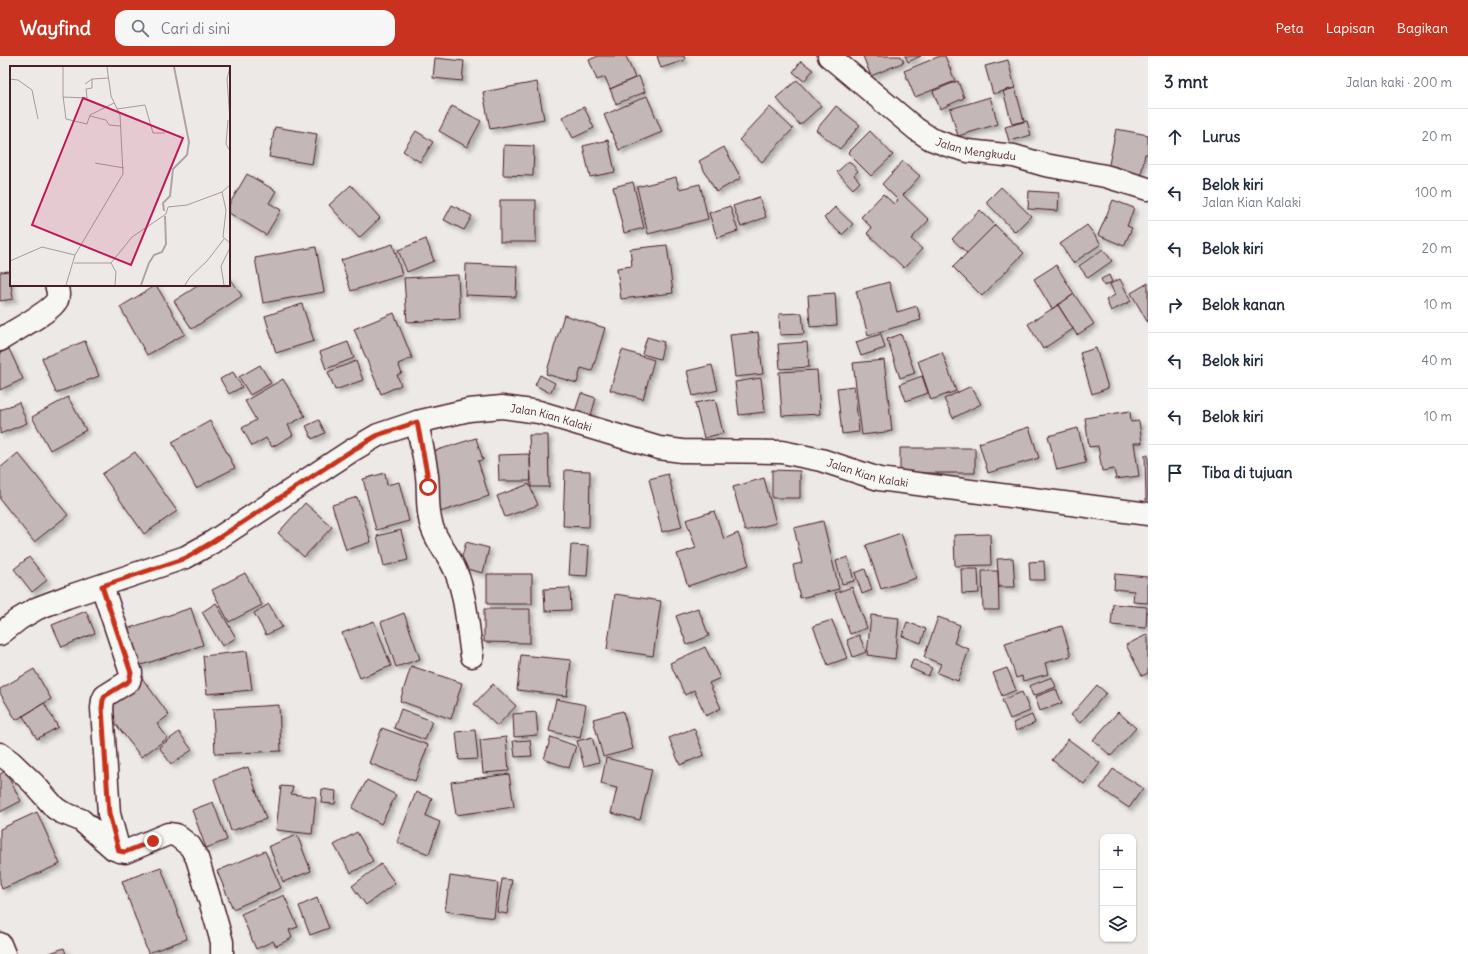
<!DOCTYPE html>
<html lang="id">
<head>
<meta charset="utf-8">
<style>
	:root { --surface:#fff; --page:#f6f6f7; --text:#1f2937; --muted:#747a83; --line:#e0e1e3; --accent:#c8321e }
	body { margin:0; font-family:Delius,sans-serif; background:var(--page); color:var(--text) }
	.controls { position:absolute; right:12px; bottom:12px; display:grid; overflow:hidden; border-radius:8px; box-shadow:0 1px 3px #0004 }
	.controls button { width:36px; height:36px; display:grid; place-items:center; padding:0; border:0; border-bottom:1px solid var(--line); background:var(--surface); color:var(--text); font:20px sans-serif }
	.stop { position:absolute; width:12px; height:12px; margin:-9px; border:3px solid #c8321e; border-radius:50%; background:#fff }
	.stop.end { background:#c8321e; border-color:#fff; box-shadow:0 1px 4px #0008 }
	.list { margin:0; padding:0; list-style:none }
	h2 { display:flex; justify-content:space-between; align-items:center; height:52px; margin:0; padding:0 16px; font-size:17px }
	h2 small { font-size:13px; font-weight:400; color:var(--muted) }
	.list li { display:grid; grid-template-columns:26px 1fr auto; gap:12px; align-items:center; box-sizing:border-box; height:56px; padding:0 16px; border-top:1px solid var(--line) }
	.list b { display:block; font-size:15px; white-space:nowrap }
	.list p { margin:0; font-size:13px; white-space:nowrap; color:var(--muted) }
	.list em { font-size:13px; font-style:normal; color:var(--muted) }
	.icon { flex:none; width:22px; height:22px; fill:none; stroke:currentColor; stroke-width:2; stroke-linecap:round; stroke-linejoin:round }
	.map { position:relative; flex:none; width:1148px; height:898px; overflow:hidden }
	header { display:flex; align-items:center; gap:24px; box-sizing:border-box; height:56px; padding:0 20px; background:var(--accent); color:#fff }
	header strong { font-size:19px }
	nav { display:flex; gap:22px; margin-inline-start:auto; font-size:14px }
	.search { width:280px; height:36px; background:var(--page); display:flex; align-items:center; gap:10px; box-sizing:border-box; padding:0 14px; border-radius:12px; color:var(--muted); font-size:15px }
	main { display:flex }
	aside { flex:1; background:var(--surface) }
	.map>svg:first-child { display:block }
	.building { fill:#c4b7b7; stroke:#4a1f2b; filter:url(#shadow) }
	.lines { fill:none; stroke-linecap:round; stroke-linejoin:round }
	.minor-casing { stroke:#4a1f2b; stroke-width:25 }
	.minor { stroke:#f6f6f2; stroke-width:22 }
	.route { stroke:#c8321e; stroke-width:5 }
	.labels { text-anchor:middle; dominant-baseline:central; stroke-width:3.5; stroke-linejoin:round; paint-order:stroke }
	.street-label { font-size:11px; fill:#4a1f2b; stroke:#f6f6f2 }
	.inset-river { fill:none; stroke:#b1a2a3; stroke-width:2 }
	.inset-road { fill:none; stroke:#ab989b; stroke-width:1 }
	.view { fill:#c2185b; fill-opacity:0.15; stroke:#c2185b; stroke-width:2 }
	.inset-edge { fill:none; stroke:#4a1f2b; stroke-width:2 }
</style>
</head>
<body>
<header>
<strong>Wayfind</strong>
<div class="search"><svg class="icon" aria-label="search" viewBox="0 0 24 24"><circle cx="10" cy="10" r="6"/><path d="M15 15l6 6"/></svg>Cari di sini</div>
<nav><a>Peta</a><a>Lapisan</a><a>Bagikan</a></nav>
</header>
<main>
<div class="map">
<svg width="1148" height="898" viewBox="0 0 1148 898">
	<defs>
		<filter id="shadow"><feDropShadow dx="3.5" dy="3.5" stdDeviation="2" flood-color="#0004"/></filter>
	</defs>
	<rect width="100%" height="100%" fill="#ece9e6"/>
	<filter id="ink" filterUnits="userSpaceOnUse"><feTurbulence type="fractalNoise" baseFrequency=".025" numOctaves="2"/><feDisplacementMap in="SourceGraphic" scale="8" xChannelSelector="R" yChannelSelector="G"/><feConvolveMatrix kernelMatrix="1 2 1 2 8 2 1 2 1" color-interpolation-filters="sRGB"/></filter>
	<g filter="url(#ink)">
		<path class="building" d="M598 0H626L635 22 610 33 605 21 597 24 589 4Z
			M657 0H684L685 4 661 12Z
			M863 0H901L904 6 871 20Z
			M905 0H921L908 6Z
			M940 0H945L955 25 915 41 904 15Z
			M435 2 464 5 462 25 433 22Z
			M1008 4 1015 32 993 38 985 10Z
			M801 5 813 14 804 25 793 16Z
			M639 20 645 36 616 48 610 33Z
			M797 24 821 50 800 69 776 42Z
			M958 25 964 42 940 53 933 35Z
			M537 26 544 63 490 73 483 36Z
			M1015 32 1024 65 1012 68 1003 35Z
			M647 40 662 76 619 94 604 59Z
			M990 41 998 68 958 80 950 53Z
			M452 50 481 65 467 91 439 75Z
			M836 50 860 69 840 93 816 74Z
			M584 51 594 72 573 82 562 61Z
			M770 51 793 73 762 106 739 84Z
			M1027 65 1031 79 1009 85 1005 71Z
			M275 71 317 78 312 108 269 101Z
			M1116 73 1148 79V98H1145L1141 119 1108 113Z
			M416 75 433 86 420 106 403 95Z
			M870 75 893 99 871 120 848 97Z
			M608 84 615 116 590 121 583 90Z
			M504 89 534 90 533 120 503 119Z
			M724 91 741 122 716 136 699 105Z
			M849 105 858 115 854 119 860 126 853 133 837 116Z
			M903 105 920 120 903 139 929 164 911 183 922 193 904 212 867 177 872 172 861 161 883 138 894 148 898 144 882 128Z
			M247 118 276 135 269 147 281 154 266 179 229 157V149Z
			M676 121 679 133 700 128 708 163 648 178 637 131Z
			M633 126 644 172 624 177 613 131Z
			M351 129 380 162 359 182 329 149Z
			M1001 131 1031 160 1015 176 986 146Z
			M1029 135 1059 137 1058 155 1028 153Z
			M759 141 766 161 741 171 733 150Z
			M500 144H536V186H500Z
			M1113 144 1134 152 1127 170 1132 172 1124 190 1098 179Z
			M452 149 472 160 464 174 444 164Z
			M730 150 738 175 717 182 709 157Z
			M835 151 853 168 842 179 824 162Z
			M980 154 995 169 967 197 952 183Z
			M995 169 1024 197 982 240 953 211Z
			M1087 169 1101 188 1073 207 1060 188Z
			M426 183 434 205 407 216 398 194Z
			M393 188 402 219 351 235 341 204Z
			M667 189 673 237 621 243 617 212 632 210 630 193Z
			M316 191 324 236 263 247 255 202Z
			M1103 193 1112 205 1088 222 1079 210Z
			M466 208 517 210 516 241 465 239Z
			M1056 209 1074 238 1052 253 1034 223Z
			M9 215 13 243 0 245V216Z
			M458 219 460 263 407 266 404 222Z
			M1109 219 1112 226 1104 230 1101 223Z
			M229 220 242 240 192 273 174 245 199 229H229Z
			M1120 223 1131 245 1111 255 1106 244 1115 239 1110 228Z
			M889 226 897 256 917 250 921 264 868 279 856 235Z
			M1148 227V267L1131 237Z
			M156 229 185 278 147 299 120 251Z
			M835 237 837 269 810 271 808 239Z
			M1074 238 1094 268 1077 279 1058 249Z
			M302 248 314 285 276 297 265 260Z
			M1058 249 1073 273 1043 293 1028 268Z
			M394 257 412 302 398 308 402 317 397 319 401 329 381 338 354 273Z
			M802 257 804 278 780 279 779 258Z
			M564 259 605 272 592 315 581 312 577 327 546 318Z
			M758 276 763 318 735 321 730 279Z
			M881 278 885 292 861 300 856 286Z
			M901 278 915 317 900 322 887 283Z
			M647 281 664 286 660 303 642 298Z
			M85 285 99 320 56 337 42 302Z
			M348 286 354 302 326 313 320 296Z
			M807 286 809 311 780 313 778 288Z
			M1096 292 1108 332 1092 338 1080 297Z
			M9 293 23 323 0 334V297Z
			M622 294 654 304 643 343 610 334Z
			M942 296 956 335 931 344 918 305Z
			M884 304 892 375 862 379 853 307Z
			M356 305 363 324 335 334 328 316Z
			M260 309 271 327 250 339 239 321Z
			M712 309 718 334 693 340 687 315Z
			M817 314 820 358 782 360 779 316Z
			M233 316 242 331 229 338 220 323Z
			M540 319 555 327 550 337 535 329Z
			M922 320 928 337 906 345 900 328Z
			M761 322 765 356 739 359 735 326Z
			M283 323 305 360 288 369 293 379 272 391 266 382 252 390 242 372 256 364 245 345Z
			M854 330 859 376 842 378 837 332Z
			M971 330 981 348 953 362 944 343Z
			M581 337 596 342 589 366 573 362Z
			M68 341 86 374 50 394 32 361Z
			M715 343 723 377 704 382 695 347Z
			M19 346 27 367 0 378V354Z
			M1130 355 1131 366 1139 365 1142 387H1134L1139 420 1116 423 1114 413 1102 415 1098 390 1089 391 1085 362Z
			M319 364 325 377 312 383 306 370Z
			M210 365 235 412 196 432 172 386Z
			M1029 371 1039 402 988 417 979 387Z
			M1078 372 1086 407 1057 414 1048 380Z
			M529 379H548L549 431H531Z
			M476 382 483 404 478 405 489 440 440 456 422 399Z
			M900 392H975V417H900Z
			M135 396 177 455 144 478 102 418Z
			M18 397 68 459 34 486 0 443V412Z
			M530 398 531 425H499L498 399Z
			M1145 399H1148V444H1146Z
			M565 414 590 415 589 471 563 470Z
			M772 414 800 415V442H772Z
			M385 417 387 429 399 426 409 465 376 474 363 423Z
			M668 418 682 471 662 476 649 423Z
			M764 422 776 467 745 475 733 431Z
			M529 428 538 449 505 461 497 440Z
			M357 441 371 486 346 494 332 449Z
			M305 447 332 471 304 501 278 477Z
			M714 455 724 483 738 477 749 509 688 530 677 498 696 492 686 464Z
			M823 465 839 533 800 542 793 509 802 507 794 472Z
			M401 474 408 504 384 510 377 480Z
			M901 477 916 522 881 533 866 489Z
			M990 478 991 509 955 510 954 479Z
			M466 486 489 492 483 517 459 511Z
			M571 489 589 490 587 520 569 519Z
			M29 501 47 524 32 536 14 513Z
			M848 501 854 525 842 528 836 505Z
			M1013 502 1015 531H999L997 503Z
			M1044 505 1045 524H1030L1029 506Z
			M865 513 872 534 862 538 855 517Z
			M961 513H978L979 537 962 538Z
			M982 515H998L999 554H983Z
			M245 517 262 549 229 566 212 534Z
			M487 518H532V548H487Z
			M1115 518 1148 521V547L1133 546 1134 535 1114 533Z
			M852 531 867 572 850 578 835 537Z
			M570 532 571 554 545 555 544 533Z
			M615 538 661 545 653 600 607 593Z
			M216 547 236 582 222 590 202 556Z
			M269 548 282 571 266 579 254 557Z
			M1113 548 1147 551 1146 572 1111 569Z
			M191 552 203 589 132 612 120 575Z
			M698 552 709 580 687 589 676 560Z
			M484 553H530V587L484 586Z
			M86 555 95 577 62 591 52 569Z
			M404 557 420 603 396 611 381 566Z
			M871 559 899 562 895 603 867 599Z
			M938 561 960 569 954 587 969 593 958 625 937 617 941 608 924 601Z
			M832 564 847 602 828 609 813 570Z
			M374 565 391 610 360 622 342 577Z
			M907 566 926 573 921 587 902 580Z
			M1062 570 1071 600 1045 607 1048 618 1023 625 1022 620 1016 622 1005 587Z
			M1148 578V617L1142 620 1126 589Z
			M859 579 866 596 853 601 847 584Z
			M705 591 720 622 709 627 721 652 706 660 694 634 685 639 670 607Z
			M247 595 252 634 207 638 203 600Z
			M521 599 571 604 567 640 517 634Z
			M913 603 932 612 928 620 910 612Z
			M411 610 462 627 451 663 400 645Z
			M1007 612 1016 634 1002 640 993 617Z
			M34 613 51 643 16 664 0 637V633Z
			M1052 621 1056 631 1033 640 1029 630Z
			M142 622 169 659 157 668 168 682 141 701 103 651Z
			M493 628 516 650 497 670 474 648Z
			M1097 629 1106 637 1080 667 1071 659Z
			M1056 633 1062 647 1040 655 1035 641Z
			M1022 636 1030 655 1010 663 1002 644Z
			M556 643 586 649 580 682 549 675Z
			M44 647 58 671 37 683 23 660Z
			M279 649 281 695 215 698 213 653Z
			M401 653 432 665 425 684 394 672Z
			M623 655 633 693 603 701 593 663Z
			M536 656 538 679 514 681 513 658Z
			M1118 656 1136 672 1111 700 1093 684Z
			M1032 659 1035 667 1016 675 1013 667Z
			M382 672 428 689 415 725 369 707Z
			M694 672 704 699 680 709 669 682Z
			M475 674 478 703 459 704 456 676Z
			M179 676 192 694 171 708 159 691Z
			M506 681 509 715 483 717 480 684Z
			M551 681 576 690 569 712 544 703Z
			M592 681 599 706 584 710 577 685Z
			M1068 683 1100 707 1084 728 1052 704Z
			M530 684 532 700 515 701 513 685Z
			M606 702 652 713 640 764 611 757 617 732 601 728Z
			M248 711 266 763 231 775 214 723Z
			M1113 713 1143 732 1129 752 1100 732Z
			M5 715 21 745 0 756V718Z
			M509 718 514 751 456 759 451 726Z
			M367 724 396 739 381 768 352 752Z
			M281 730 293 731 291 738 316 741 312 778 276 774Z
			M322 733 336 735 335 748 321 747Z
			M416 736 432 742 426 760 440 766 429 798 397 786Z
			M213 746 227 784 206 792 192 754Z
			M37 756 60 808 2 833 0 827V773Z
			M357 776 373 805 351 817 334 789Z
			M297 779 311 815 283 826 269 790Z
			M265 795 281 832 233 853 217 815Z
			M381 808 395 827 366 849 352 830Z
			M161 811 187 883 148 897 122 825Z
			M450 820 498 827 494 862 445 855Z
			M502 823 512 824 507 858 497 856Z
			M284 839 298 871 289 874 292 882 276 890 273 885 256 893 241 858Z
			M317 842 329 872 310 879 299 850Z
			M64 892 66 898H47Z"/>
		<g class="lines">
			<g class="minor-casing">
				<g id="minor">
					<path id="s1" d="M829 0 916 73 931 83 947 89 968 95 1014 100 1045 109 1105 120 1148 133"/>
					<path d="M0 284C13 275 51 256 57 244 59 239 58 234 56 229"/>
					<path d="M417 366C420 383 425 402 427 420 429 437 426 453 432 471 437 487 450 500 456 516 466 540 468 574 472 600"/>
					<path d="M102 530 131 617 129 625 105 640 103 644 102 652 109 758 119 795"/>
					<path id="s2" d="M0 578 19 563 38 552 67 541 186 501 211 487 351 395 378 379 417 366 469 354 502 351 539 356 659 392 682 395 782 396 821 404 879 423 1148 458"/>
					<path d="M0 698 11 706 34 728 55 752 61 756 81 764 114 793 125 796 168 778 176 779 190 790 197 802 214 858 222 886V898"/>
					<path d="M0 888 4 898"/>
				</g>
			</g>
			<use href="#minor" class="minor"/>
		</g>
	</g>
	<g class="lines" filter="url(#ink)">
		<path class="route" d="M153 785 125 796 119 795 109 758 102 652 103 644 105 640 129 625 131 617 102 530 186 502 211 487 351 395 378 379 417 366 427 417 428 431"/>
	</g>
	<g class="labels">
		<g class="street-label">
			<text stroke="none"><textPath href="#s1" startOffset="178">Jalan Mengkudu</textPath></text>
			<text stroke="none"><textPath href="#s2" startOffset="608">Jalan Kian Kalaki</textPath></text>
			<text stroke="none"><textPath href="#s2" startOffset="932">Jalan Kian Kalaki</textPath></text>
		</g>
	</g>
	<g transform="translate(10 10)">
		<rect width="220" height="220" fill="#ece9e6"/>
		<path class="inset-river" d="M154 145 153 137 160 130 163 103 177 89 179 76 164 1M131 219 139 197 144 189 152 186 156 178 155 150"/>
		<path class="inset-road" d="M53 1V30L56 53 77 58 80 49 104 37M0 13 8 14 22 24 28 53M75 18 82 13 99 12M53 31 77 32 76 23 82 22V13M107 43 135 39 143 67H155M80 50 96 54 99 59 110 60M218 54 216 78 220 85M220 54 217 13 220 1M85 97 114 102M220 119 212 126 216 144 213 171 220 177M0 195 32 181 65 189M64 197H101L106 206 105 219M101 197 122 171 156 148 158 141 177 139 212 126M56 219 65 189 113 108 110 49 101 30 97 1M175 219 180 211 197 195 214 173M214 219 211 200 220 182"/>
		<path class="view" d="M73 32 173 72 121 199 22 159Z"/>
		<rect width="220" height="220" class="inset-edge"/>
	</g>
</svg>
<div class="controls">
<button>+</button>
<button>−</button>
<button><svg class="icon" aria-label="layers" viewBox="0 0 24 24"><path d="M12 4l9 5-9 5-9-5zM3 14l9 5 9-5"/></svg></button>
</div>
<div class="stop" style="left:428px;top:431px"></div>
<div class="stop end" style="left:153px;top:785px"></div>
</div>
<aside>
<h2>3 mnt<small>Jalan kaki · 200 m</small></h2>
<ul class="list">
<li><svg class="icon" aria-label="ahead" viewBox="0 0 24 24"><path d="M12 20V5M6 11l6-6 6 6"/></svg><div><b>Lurus</b></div><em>20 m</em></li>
<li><svg class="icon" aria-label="left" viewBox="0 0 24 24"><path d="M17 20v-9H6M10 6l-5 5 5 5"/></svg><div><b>Belok kiri</b><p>Jalan Kian Kalaki</p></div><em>100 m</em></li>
<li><svg class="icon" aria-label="left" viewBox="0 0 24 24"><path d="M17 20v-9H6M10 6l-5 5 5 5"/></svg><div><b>Belok kiri</b></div><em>20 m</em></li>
<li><svg class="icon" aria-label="right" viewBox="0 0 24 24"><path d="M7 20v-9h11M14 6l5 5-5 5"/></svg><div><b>Belok kanan</b></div><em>10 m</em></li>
<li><svg class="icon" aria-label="left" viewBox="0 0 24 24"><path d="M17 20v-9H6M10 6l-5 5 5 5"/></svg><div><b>Belok kiri</b></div><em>40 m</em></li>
<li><svg class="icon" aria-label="left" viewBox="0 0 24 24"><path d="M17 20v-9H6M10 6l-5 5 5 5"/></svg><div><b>Belok kiri</b></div><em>10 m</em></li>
<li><svg class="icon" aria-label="arrive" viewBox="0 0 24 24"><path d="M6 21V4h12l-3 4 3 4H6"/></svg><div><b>Tiba di tujuan</b></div></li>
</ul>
</aside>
</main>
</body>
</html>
